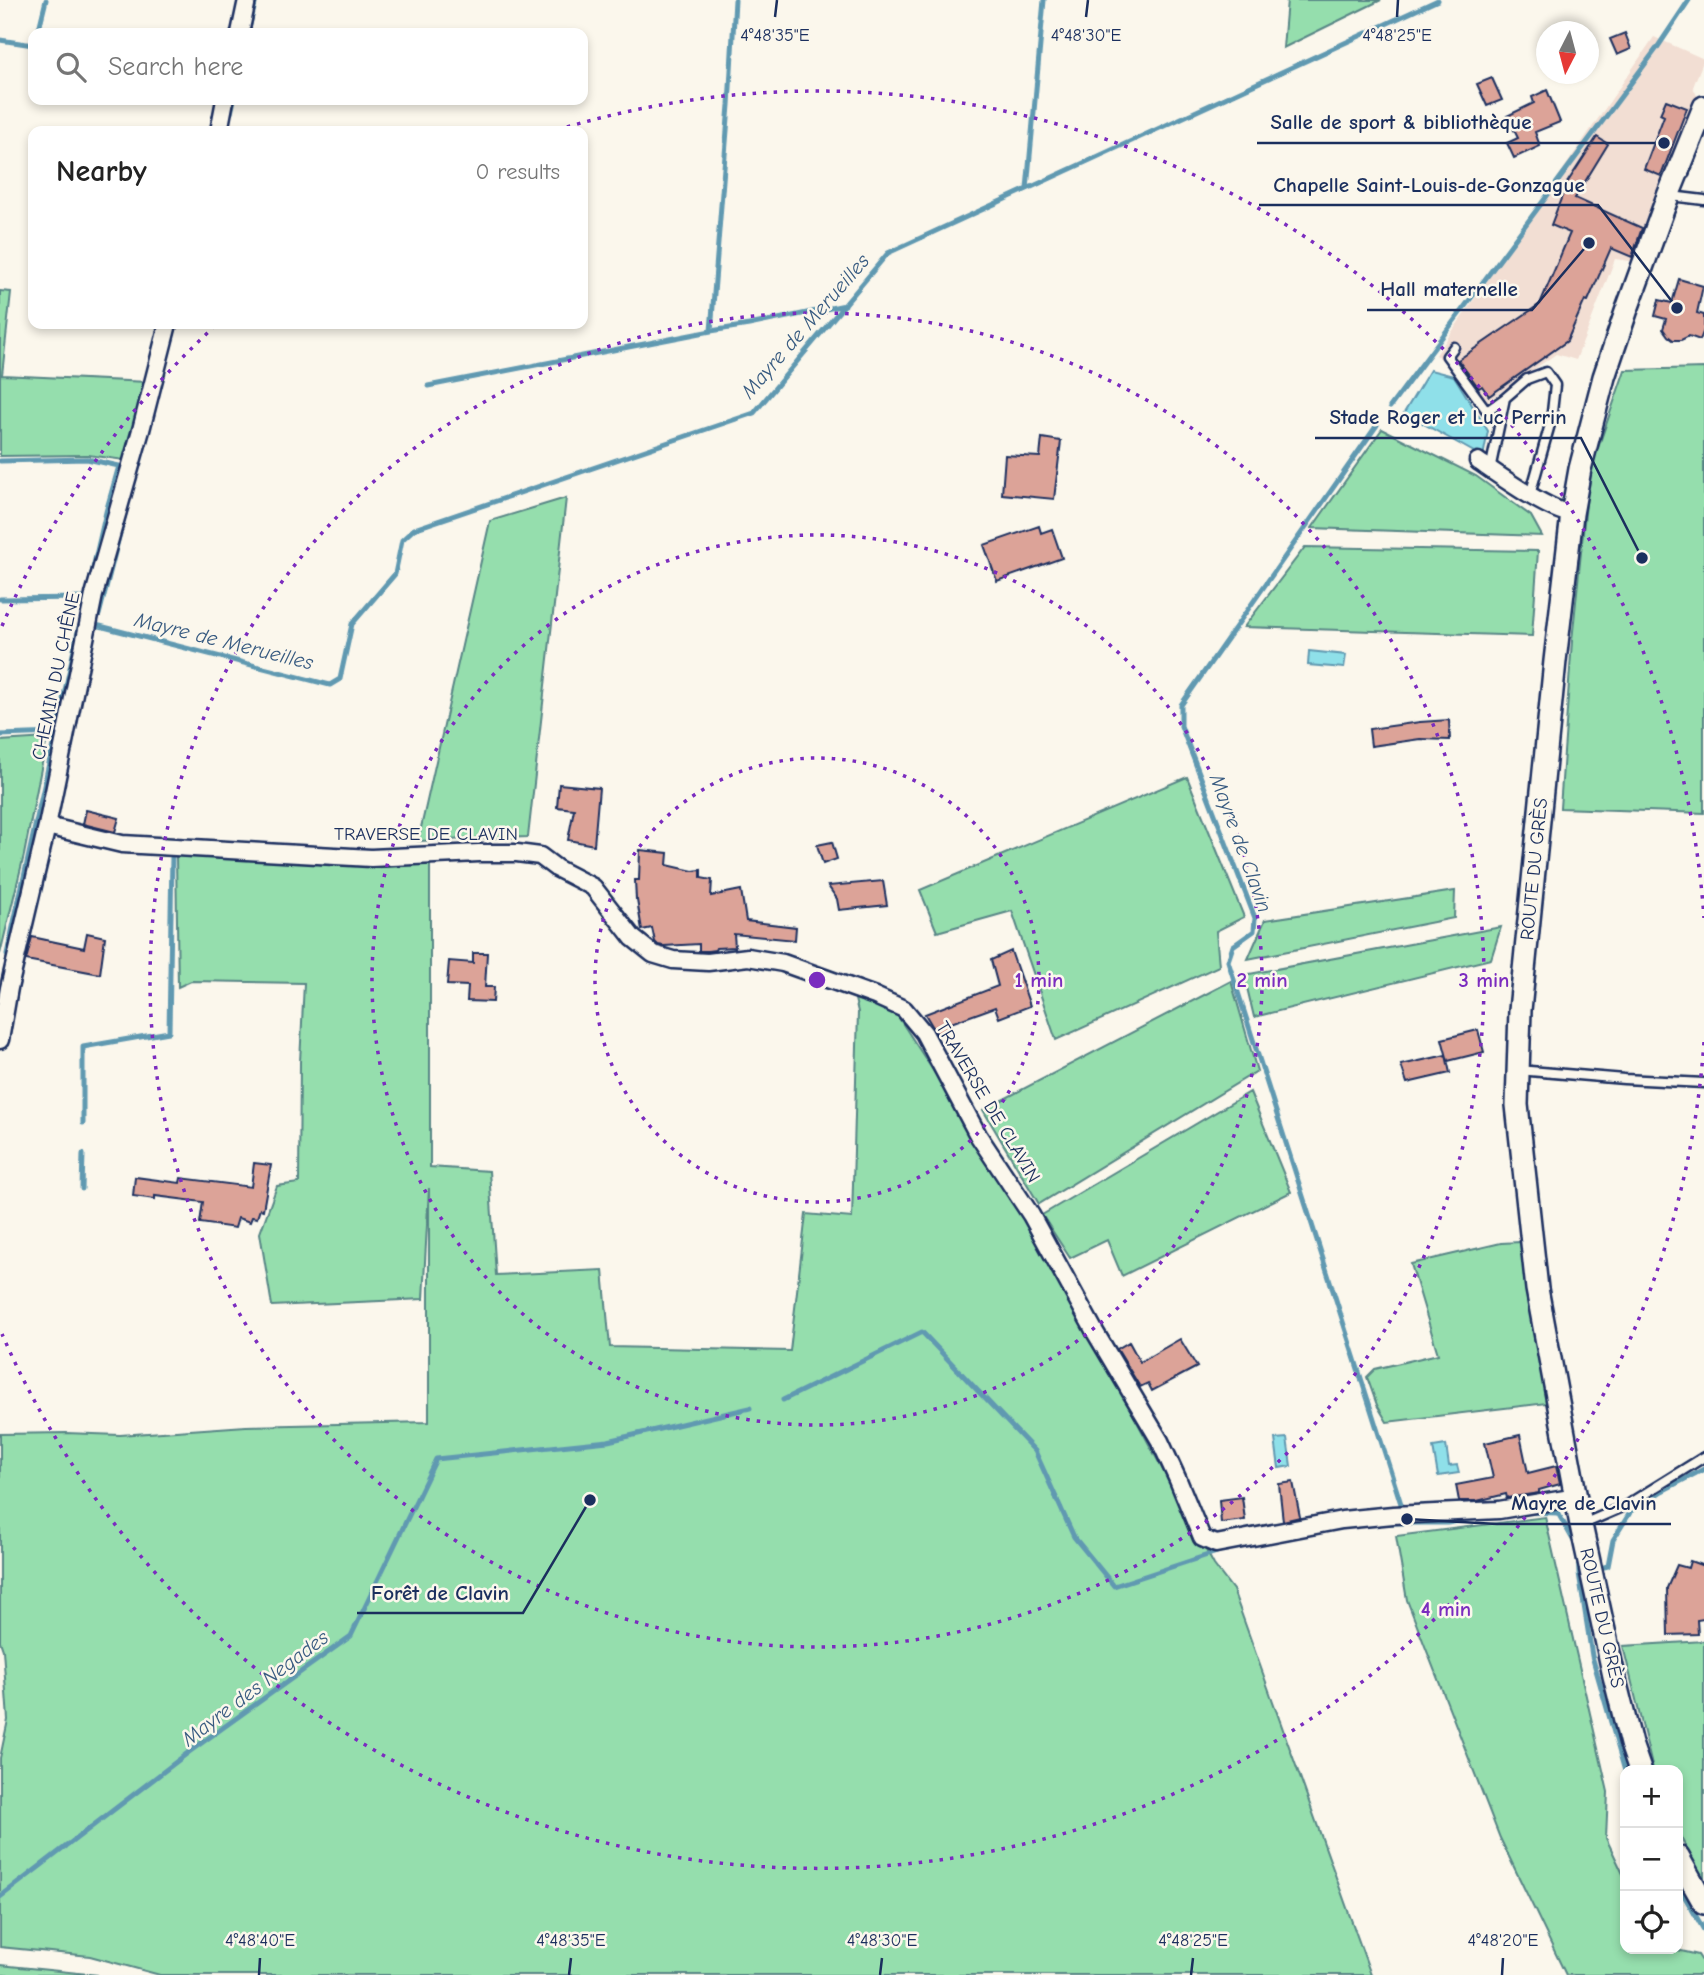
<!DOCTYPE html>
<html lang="en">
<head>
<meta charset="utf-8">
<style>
	:root { --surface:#fff; --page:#f2f2f2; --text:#222; --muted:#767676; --line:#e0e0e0 }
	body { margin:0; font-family:"Comic Neue",sans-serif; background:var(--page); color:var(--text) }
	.controls { position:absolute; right:21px; bottom:21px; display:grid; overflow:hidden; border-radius:14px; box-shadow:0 4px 10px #0003 }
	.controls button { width:63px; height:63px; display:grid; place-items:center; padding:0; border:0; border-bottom:2px solid var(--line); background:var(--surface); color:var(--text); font:35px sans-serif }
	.compass { position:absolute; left:1536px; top:21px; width:63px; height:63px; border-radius:50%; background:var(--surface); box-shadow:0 4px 10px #0003; rotate:186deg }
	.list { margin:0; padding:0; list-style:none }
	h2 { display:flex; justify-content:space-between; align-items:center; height:91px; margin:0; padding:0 28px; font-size:30px }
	h2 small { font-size:23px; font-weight:400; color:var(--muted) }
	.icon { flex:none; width:38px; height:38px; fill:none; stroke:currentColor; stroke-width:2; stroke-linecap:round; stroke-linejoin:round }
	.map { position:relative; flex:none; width:1704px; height:1975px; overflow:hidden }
	.search { position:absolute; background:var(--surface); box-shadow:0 4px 10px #0003; left:28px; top:28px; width:560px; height:77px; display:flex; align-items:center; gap:18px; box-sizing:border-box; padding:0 24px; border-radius:14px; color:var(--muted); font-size:26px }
	.panel { position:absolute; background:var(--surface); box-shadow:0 4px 10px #0003; left:28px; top:126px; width:560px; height:203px; border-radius:14px }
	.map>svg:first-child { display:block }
	.built { fill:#f2ded3 }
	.green { fill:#95dead; stroke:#588686; stroke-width:2 }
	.water { fill:#8fe0e9; stroke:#6199b1; stroke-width:2 }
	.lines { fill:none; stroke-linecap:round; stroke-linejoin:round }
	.stream { stroke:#6199b1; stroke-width:5 }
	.building { fill:#dca398; stroke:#1b2f5e; stroke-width:2 }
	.lane-casing { stroke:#1b2f5e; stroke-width:13 }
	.street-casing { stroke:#1b2f5e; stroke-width:21 }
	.secondary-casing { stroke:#1b2f5e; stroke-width:26 }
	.lane { stroke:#fbf7ec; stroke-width:8 }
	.street { stroke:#fbf7ec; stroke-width:16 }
	.secondary { stroke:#fbf7ec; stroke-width:21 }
	.ticks { fill:none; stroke:#1b2f5e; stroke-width:2.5 }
	.ring { fill:none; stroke:#7b2cbf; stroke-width:3.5; stroke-dasharray:3.5 7 }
	.labels { text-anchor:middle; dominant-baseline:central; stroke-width:5; stroke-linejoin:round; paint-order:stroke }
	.street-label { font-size:19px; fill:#1b2f5e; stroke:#fbf7ec }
	.water-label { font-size:21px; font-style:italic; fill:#385b81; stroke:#fbf7ec }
	.ticks-label { font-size:18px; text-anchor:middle; fill:#1b2f5e; stroke:#fbf7ec; stroke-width:5; stroke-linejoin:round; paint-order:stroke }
	.centre { fill:#7b2cbf; stroke:#fbf7ec; stroke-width:3.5 }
	.ring-label { font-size:21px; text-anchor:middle; font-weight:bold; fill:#7b2cbf; stroke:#fbf7ec; stroke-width:5; stroke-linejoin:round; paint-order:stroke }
	.leader { fill:none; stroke:#1b2f5e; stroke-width:2.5 }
	.callout-dot { fill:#1b2f5e; stroke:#fbf7ec; stroke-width:2.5 }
	.callout-label { font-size:21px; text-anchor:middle; font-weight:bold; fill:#1b2f5e; stroke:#fbf7ec; stroke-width:5; stroke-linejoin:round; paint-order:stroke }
</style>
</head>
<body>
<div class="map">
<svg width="1704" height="1975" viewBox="0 0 1704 1975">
	<rect width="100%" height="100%" fill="#fbf7ec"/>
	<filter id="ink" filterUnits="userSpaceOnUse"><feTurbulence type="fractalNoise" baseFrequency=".0143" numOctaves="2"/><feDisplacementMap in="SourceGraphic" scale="14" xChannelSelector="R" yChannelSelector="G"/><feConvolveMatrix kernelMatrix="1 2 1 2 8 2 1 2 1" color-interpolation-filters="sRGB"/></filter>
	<g filter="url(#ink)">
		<path class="built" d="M1654 37 1704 59 1693 87 1701 104 1638 262 1615 259 1576 360 1556 354 1478 408 1451 367 1436 355Z"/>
		<path class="green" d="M1287 0H1381L1283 48Z
			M0 291 11 292 2 375 147 382 124 460 88 455 0 456Z
			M1704 368V813L1560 808 1572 641 1589 474 1625 370Z
			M1382 429 1476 476 1531 516 1542 536 1312 528Z
			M566 498 528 837 418 841 490 521Z
			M1305 547 1538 551 1532 636 1244 627Z
			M47 738 24 855 0 954V741Z
			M1187 777 1244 917 1216 931 1219 966 1056 1040 1012 911 937 932 920 890Z
			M176 855 311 863 430 864V1167L489 1171 496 1275 603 1270 610 1347 790 1351 806 1214 852 1218 858 1012 854 995 897 1015 993 1163 1042 1245 1214 1565 1233 1590 1371 1975H160L90 1956 0 1947V1758L8 1720 3 1650 0 1641V1434L66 1433 120 1435 246 1426 429 1422V1188L423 1299 272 1306 260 1233 277 1186 299 1183 300 1062 304 983 191 981 178 987Z
			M1455 891 1454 918 1248 959 1265 920Z
			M1501 927 1491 959 1254 1017 1244 975Z
			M1231 981 1257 1071 1039 1204 983 1110Z
			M1250 1092 1291 1192 1122 1276 1107 1240 1070 1258 1042 1215Z
			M1520 1242 1547 1403 1387 1422 1377 1405 1367 1377 1375 1369 1438 1354 1411 1264 1501 1243Z
			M1545 1517 1608 1792 1606 1838 1625 1878V1949H1673L1698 1955 1704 1964V1975H1566L1500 1838 1407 1600 1396 1536Z
			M1704 1641V1882L1678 1832V1770H1653L1623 1646Z
			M0 1965 98 1975H0Z"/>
		<path class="water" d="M1430 370 1454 376 1488 431 1483 457 1404 413Z
			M1309 651 1346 655 1344 668 1308 665Z
			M1287 1438 1291 1466 1279 1468 1275 1439Z
			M1446 1445 1449 1466 1457 1465 1459 1473 1438 1476 1433 1447Z"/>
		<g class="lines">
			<path class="stream" d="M38 33 46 0
				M248 33 256 0
				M0 40 33 45
				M231 113 234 100
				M1027 189 1044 0
				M711 331 729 105 735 0
				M428 386 711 331 749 325 845 305
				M1390 407 1657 48 1689 0
				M1377 425 1181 705V726L1255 918 1254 931 1233 946 1228 961 1402 1507
				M0 461 87 459 119 466 106 512 91 577
				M0 599 87 598
				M99 615 127 506
				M96 625 330 685 340 679 352 624 395 574 402 540 414 529 754 413 888 253 1438 0
				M0 735 57 733
				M7 954 79 627
				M83 1123V1047L169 1032 172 856
				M82 1189 83 1154
				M783 1400 922 1332 1035 1451 1074 1537 1114 1586 1223 1550
				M1527 1512 1558 1513 1576 1545
				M1384 1523H1447L1479 1518
				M1578 1555 1579 1573 1586 1571
				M1604 1567 1608 1566 1613 1540 1631 1511 1662 1491 1704 1469
				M1579 1573 1592 1656 1625 1771
				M1678 1885 1704 1930
				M0 1897 189 1752 351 1636 436 1459 608 1441 750 1408"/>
		</g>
		<path class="building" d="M1625 33 1631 49 1617 55 1610 39Z
			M1492 78 1502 100 1487 106 1477 84Z
			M1547 90 1560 122 1535 132 1540 146 1514 158 1507 143 1518 138 1507 116 1534 103 1532 97Z
			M1666 100 1687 108 1661 176 1644 169 1664 116 1660 114Z
			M1597 137 1608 144 1575 198 1642 228 1632 257 1611 248 1588 301 1585 300 1567 341 1489 396 1482 386 1479 388 1458 360 1540 304 1570 233 1551 225 1567 183Z
			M1679 279 1703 286 1697 313 1704 315V330L1700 340 1689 336 1681 340H1673L1668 336 1663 329 1666 319 1655 316 1659 300 1672 303Z
			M1042 438 1061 441 1054 499 1002 494 1005 455 1040 457Z
			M1039 526 1041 533 1052 529 1062 558 997 581 984 545Z
			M1449 720 1450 740 1420 739 1371 746 1369 729 1420 722Z
			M559 784 599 788 594 845 568 840 574 809 557 807Z
			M86 810 119 818 115 832 83 824Z
			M832 842 837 859 823 864 817 845Z
			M640 850 668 853 667 865 693 871 701 870V878L712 880 711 896 741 890 746 921 796 927 795 940 734 934 735 947 716 948 715 950 708 951H699V944L664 946 658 945 655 942 652 928 642 930 637 900H636L635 880H639Z
			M883 881 887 905 839 910 837 899 828 886Z
			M87 933 105 937 100 974 26 960 32 937 84 948Z
			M1011 951 1030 1006 999 1018 995 1007 948 1024 951 1029 937 1034 925 1014 998 986 991 960Z
			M473 953H487L485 987H494L493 1002 467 1001 468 986 447 985 449 961 473 963Z
			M1478 1030 1484 1052 1448 1061 1442 1039Z
			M1446 1055 1450 1073 1407 1083 1401 1065Z
			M254 1163 271 1165 263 1210 260 1209 257 1218 252 1217 250 1222 238 1218 235 1228 200 1223 203 1202 155 1196V1199L133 1196 135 1177 180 1183 181 1178 251 1187Z
			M1180 1339 1197 1367 1152 1391 1148 1383 1140 1387 1117 1349 1129 1342 1140 1362Z
			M1520 1435 1528 1473 1556 1466 1560 1484 1539 1490V1493L1507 1498 1506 1494 1477 1501H1459L1456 1485 1493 1478 1485 1443Z
			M1293 1482 1300 1517 1283 1521 1279 1484Z
			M1242 1497 1245 1520 1221 1523 1219 1500Z
			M1690 1561 1704 1566V1619L1697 1620 1698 1634 1668 1635 1667 1588 1677 1565 1688 1568Z"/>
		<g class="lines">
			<g class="lane-casing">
				<path id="lane" d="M1671 196 1704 200
					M1454 347 1447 356 1487 411 1505 398
					M1490 470 1505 398 1527 379 1546 372 1555 385 1551 421 1530 495
					M1518 1070 1624 1079 1704 1083
					M1581 1525 1625 1506 1704 1457"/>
			</g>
			<g class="street-casing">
				<path id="street" d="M240 33 247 0
					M219 131 225 100
					M1478 461C1500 476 1547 510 1572 514
					M47 826 122 844 371 858 479 853H517L540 856 556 868 593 887 633 938 653 954 673 960 708 962 748 957 783 963 875 996 904 1009 924 1033 978 1135 1031 1215 1095 1332 1160 1441 1178 1480 1202 1538 1216 1544 1342 1520 1393 1515 1499 1510 1577 1497
					M0 1040 9 988 47 826 94 595 141 430 168 324"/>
			</g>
			<g class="secondary-casing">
				<g id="secondary">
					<path id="s1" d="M1640 1770 1631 1744 1614 1676 1581 1525 1537 1289 1517 1105 1520 1010 1555 661 1572 514 1580 469 1604 377 1626 312 1668 196 1704 107"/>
					<path d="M1678 1857 1704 1903"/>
				</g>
			</g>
			<use href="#lane" class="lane"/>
			<use href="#street" class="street"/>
			<use href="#secondary" class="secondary"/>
		</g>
	</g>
	<path class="ticks" d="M775 17 777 0M1086 17 1088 0M1397 17 1398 0M259 1975 260 1958M569 1975 571 1958M880 1975 882 1958M1191 1975 1193 1958M1502 1975 1503 1958"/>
	<g class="ring">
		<circle cx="817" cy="980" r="222"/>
		<circle cx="817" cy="980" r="445"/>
		<circle cx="817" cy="980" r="667"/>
		<path d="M1704 1042A889 889 0 0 1 2 1334M2 626A889 889 0 0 1 216 325M557 130A889 889 0 0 1 1704 918"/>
	</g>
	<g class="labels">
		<g class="street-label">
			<text transform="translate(56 676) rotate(-78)">CHEMIN DU CHÊNE</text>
			<text x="426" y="834">TRAVERSE DE CLAVIN</text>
			<text stroke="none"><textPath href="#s1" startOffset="914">ROUTE DU GRÈS</textPath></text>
			<text transform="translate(988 1102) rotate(59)">TRAVERSE DE CLAVIN</text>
			<text transform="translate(1602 1618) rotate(77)">ROUTE DU GRÈS</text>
		</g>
		<g class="water-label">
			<text transform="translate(805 326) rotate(-49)">Mayre de Merueilles</text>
			<text transform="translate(224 641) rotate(14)">Mayre de Merueilles</text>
			<text transform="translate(1241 843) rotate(70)">Mayre de Clavin</text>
			<text transform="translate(255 1688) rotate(-37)">Mayre des Negades</text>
		</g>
	</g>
	<g class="ticks-label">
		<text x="775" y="41">4°48'35"E</text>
		<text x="1086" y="41">4°48'30"E</text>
		<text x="1397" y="41">4°48'25"E</text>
		<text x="260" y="1946">4°48'40"E</text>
		<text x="571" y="1946">4°48'35"E</text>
		<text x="882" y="1946">4°48'30"E</text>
		<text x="1193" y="1946">4°48'25"E</text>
		<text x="1503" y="1946">4°48'20"E</text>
	</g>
	<circle cx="817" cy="980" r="10" class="centre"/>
	<g class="ring-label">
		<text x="1039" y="987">1 min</text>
		<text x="1262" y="987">2 min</text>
		<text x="1484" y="987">3 min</text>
		<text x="1446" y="1616">4 min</text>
	</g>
	<path class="leader" d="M1664 143L1545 143H1257M1677 308L1598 205H1259M1589 243L1532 310H1367M1642 558L1581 438H1315M1407 1519L1497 1524H1671M590 1500L523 1613H357"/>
	<g class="callout-dot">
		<circle cx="1664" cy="143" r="7"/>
		<circle cx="1677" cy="308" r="7"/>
		<circle cx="1589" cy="243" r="7"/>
		<circle cx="1642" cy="558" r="7"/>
		<circle cx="1407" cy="1519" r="7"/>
		<circle cx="590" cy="1500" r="7"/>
	</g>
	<g class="callout-label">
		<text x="1401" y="129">Salle de sport &amp; bibliothèque</text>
		<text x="1429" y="192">Chapelle Saint-Louis-de-Gonzague</text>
		<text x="1449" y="296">Hall maternelle</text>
		<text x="1448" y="424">Stade Roger et Luc Perrin</text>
		<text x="1584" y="1510">Mayre de Clavin</text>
		<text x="440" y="1600">Forêt de Clavin</text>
	</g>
</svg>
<div class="controls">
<button>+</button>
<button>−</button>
<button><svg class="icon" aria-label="locate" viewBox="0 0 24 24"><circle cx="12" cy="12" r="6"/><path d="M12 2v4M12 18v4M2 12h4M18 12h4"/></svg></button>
</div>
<svg class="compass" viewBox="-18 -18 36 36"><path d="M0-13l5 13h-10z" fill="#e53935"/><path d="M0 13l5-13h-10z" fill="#767676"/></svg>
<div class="search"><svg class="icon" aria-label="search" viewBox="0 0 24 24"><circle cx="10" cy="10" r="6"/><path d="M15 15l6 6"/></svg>Search here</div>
<section class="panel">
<h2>Nearby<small>0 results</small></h2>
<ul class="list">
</ul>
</section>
</div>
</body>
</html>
